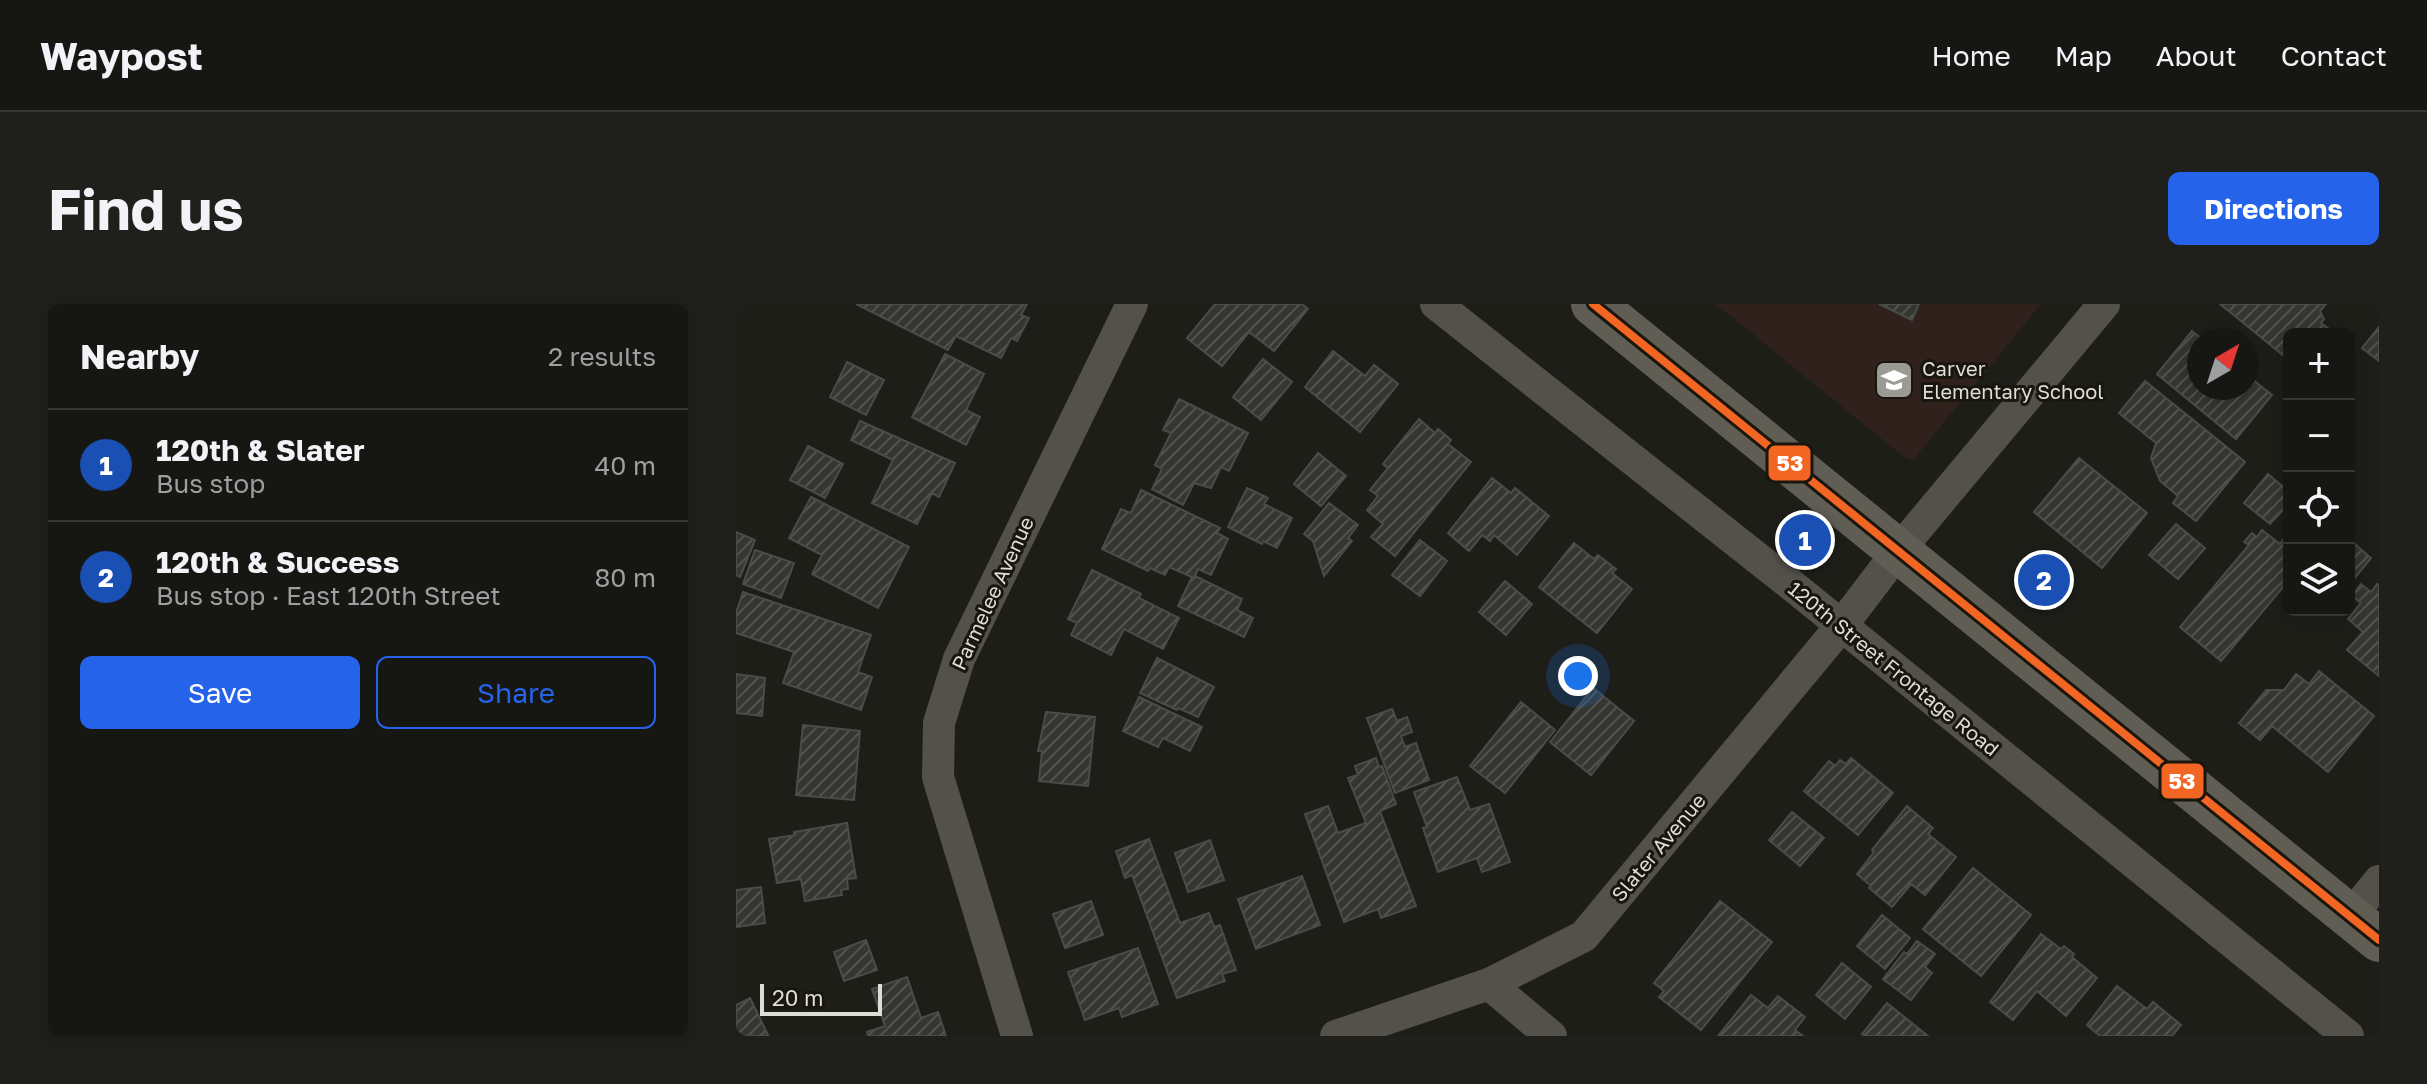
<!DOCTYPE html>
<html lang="en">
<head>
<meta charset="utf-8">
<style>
	:root { --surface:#161613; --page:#1f1f1c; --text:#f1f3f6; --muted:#9e9fa0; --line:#353533; --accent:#2563eb }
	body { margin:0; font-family:"Golos Text",sans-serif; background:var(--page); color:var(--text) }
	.controls { position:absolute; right:24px; top:24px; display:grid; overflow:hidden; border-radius:12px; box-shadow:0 4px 20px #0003 }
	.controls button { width:72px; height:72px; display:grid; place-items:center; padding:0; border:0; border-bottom:2px solid var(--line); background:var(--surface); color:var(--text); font:40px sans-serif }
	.compass { position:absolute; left:1451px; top:24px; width:72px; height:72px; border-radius:50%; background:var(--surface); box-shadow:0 4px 20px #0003; rotate:39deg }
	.scale { position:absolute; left:24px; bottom:20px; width:122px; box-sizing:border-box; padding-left:8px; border:4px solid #deddd7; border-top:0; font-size:22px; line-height:28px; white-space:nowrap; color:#deddd7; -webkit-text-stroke:6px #18160d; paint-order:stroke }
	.you { position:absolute; left:842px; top:372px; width:28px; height:28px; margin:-20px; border:6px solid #fff; border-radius:50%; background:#1a73e8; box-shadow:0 0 0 12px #1a73e833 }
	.badge { display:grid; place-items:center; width:52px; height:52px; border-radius:50%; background:var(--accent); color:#fff; font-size:26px; font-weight:700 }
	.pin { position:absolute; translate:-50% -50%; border:4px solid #fff; box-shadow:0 2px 8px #0006 }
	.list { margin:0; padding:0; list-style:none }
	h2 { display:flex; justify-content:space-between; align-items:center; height:104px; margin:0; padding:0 32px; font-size:34px }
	h2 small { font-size:26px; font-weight:400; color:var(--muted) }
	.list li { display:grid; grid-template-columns:52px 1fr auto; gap:24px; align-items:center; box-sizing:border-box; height:112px; padding:0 32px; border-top:2px solid var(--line) }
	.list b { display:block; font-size:30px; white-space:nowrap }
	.list p { margin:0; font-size:26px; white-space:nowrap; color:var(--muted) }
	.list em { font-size:26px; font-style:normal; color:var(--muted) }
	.actions { display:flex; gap:16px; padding:24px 32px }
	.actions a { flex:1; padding:18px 0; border:2px solid var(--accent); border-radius:12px; text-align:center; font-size:28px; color:var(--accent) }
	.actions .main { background:var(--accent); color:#fff }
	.icon { flex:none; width:44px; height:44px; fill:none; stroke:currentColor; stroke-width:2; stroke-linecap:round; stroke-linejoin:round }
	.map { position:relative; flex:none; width:1643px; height:732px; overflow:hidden; border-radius:12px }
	header { display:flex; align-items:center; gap:48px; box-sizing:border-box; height:112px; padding:0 40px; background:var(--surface); border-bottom:2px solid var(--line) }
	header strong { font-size:38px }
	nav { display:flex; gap:44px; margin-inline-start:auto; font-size:28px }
	.intro { display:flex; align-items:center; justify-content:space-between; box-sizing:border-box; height:192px; padding:0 48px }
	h1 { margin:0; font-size:56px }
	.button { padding:20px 36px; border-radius:12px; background:var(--accent); color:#fff; font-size:28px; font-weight:700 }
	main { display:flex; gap:48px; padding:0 48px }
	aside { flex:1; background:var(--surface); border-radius:12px; box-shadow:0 4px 20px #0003 }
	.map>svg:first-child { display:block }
	.education { fill:#30211d }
	.building { fill:url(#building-hatch); stroke:#4b4b47; stroke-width:2 }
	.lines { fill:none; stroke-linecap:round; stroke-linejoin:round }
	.street { stroke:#54514b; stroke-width:32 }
	.secondary { stroke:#605d55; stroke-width:44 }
	.bus-1-casing { stroke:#18160d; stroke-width:14 }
	.bus-1 { stroke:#f26522; stroke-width:8 }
	.labels { text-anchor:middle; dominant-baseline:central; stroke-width:6; stroke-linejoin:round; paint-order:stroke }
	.poi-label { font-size:20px; fill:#deddd7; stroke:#18160d; text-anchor:start }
	.street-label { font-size:20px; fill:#deddd7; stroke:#18160d }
	.line-badge { stroke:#18160d; stroke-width:3 }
	.badge-label { font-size:22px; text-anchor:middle; font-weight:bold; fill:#fff }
</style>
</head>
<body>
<header>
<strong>Waypost</strong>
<nav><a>Home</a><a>Map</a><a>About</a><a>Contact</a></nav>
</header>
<div class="intro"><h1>Find us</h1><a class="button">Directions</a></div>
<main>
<aside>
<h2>Nearby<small>2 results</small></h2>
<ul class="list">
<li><span class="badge" style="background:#1a4fb4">1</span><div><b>120th &amp; Slater</b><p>Bus stop</p></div><em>40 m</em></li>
<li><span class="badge" style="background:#1a4fb4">2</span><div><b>120th &amp; Success</b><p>Bus stop · East 120th Street</p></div><em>80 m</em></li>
</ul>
<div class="actions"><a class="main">Save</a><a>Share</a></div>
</aside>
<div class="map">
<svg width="1643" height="732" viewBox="0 0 1643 732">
	<defs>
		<pattern id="building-hatch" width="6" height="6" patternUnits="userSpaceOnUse" patternTransform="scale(2)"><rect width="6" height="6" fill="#353531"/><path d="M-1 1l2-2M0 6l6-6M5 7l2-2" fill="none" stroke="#52524e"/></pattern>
	</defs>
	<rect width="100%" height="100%" fill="#1e1e19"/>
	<path class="education" d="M980 0H1305L1177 156 1168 153Z"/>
	<path class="building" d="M120 0H291L285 11 293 14 281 37 275 34 265 54 220 32 212 46Z
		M479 0H566L572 5 538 47 513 28 486 62 451 34Z
		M1143 0H1183L1176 16Z
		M1484 0H1590L1584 7 1588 15 1585 19 1600 30H1553V56Z
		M1643 23V57L1626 44Z
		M1456 27 1467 36H1463V84H1511V71L1536 91 1500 135 1421 70Z
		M597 47 629 72 638 61 662 80 624 128 569 83Z
		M209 50 248 70 230 106 244 113 230 141 176 113Z
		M527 55 556 78 525 116 497 93Z
		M111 58 148 76 130 111 94 93Z
		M1409 77 1509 158 1460 217 1437 199 1442 192 1424 177 1415 154 1420 139 1383 109Z
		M443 95 512 129 493 167 485 163 475 184 458 179 447 201 416 185 426 165 419 161 435 129 427 126Z
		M683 115 699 129 702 125 715 136 712 140 735 158 659 252 635 233 647 220 631 206 642 192 634 186 652 164 647 160Z
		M124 117 219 159 203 193 196 189 181 220 136 199 157 156 115 136Z
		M72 142 107 160 89 194 54 176Z
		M582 149 610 172 585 202 558 180Z
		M1343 154 1411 209 1366 264 1298 208Z
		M1532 170 1553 188V209L1548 205 1534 220 1508 199Z
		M756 174 775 189 779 184 813 212 781 251 758 231 754 237 746 231 733 247 712 229Z
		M511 184 532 194 528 200 556 214 541 244 527 237 526 240 492 223Z
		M405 186 484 224 481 229 492 235 475 271 462 265 459 272 506 295 501 306 517 314 508 333 442 302 456 273 433 263 429 271 414 264 412 267 366 245 385 205 395 209Z
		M75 193 173 243 142 304 76 270 86 251 53 234Z
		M593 199 622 221 612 234 616 237 588 272 577 237 568 230Z
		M1440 220 1469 244 1442 275 1413 251Z
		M1526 226 1544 240 1547 236 1553 241V276L1485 357 1444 323 1513 241 1508 238 1516 229 1521 233Z
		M0 228 19 236 4 273 0 271Z
		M1613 235 1635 254 1613 281Z
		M684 236 711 257 684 292 656 271Z
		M838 239 858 255 862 251 880 265 876 269 896 285 861 329 803 283Z
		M19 246 58 259 45 294 7 280Z
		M356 266 405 290 403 294 443 314 427 345 388 325 375 351 335 331 341 319 332 315Z
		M769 277 796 300 770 331 743 308Z
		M1625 280 1635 288 1641 280 1643 282V372L1611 346 1627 328 1612 315 1625 299 1616 292Z
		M7 288 135 331 122 368 136 373 125 406 47 379 58 348 0 329V309Z
		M421 354 478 383 462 413 442 404 441 406 404 389Z
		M1583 367 1638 412 1592 468 1536 422 1524 436 1503 419 1530 386H1548L1560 370 1573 380Z
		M0 370 29 374 26 412 0 409Z
		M857 384 898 417 855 471 814 438Z
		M403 393 466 423 454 447 427 434 422 443 387 427Z
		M785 398 819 426 769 489 734 462Z
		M656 405 661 417 671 413 676 428 665 432 669 443 680 439 693 476 659 489 631 414Z
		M310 408 359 413 352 482 303 477 306 447H302Z
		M67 421 124 427 118 496 60 491Z
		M640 454 643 463 646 462 660 500 644 507 680 602 645 614 642 605 608 618 569 510 592 502 602 529 630 519 612 474 622 471 619 462Z
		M1115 454 1157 489 1122 531 1068 487 1093 457 1099 462 1104 456 1110 460Z
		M721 473 734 506 753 500 774 558 746 568 741 554 702 568 687 524 691 523 678 488Z
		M1171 502 1197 524 1192 530 1220 553 1189 591 1175 580 1156 603 1133 584 1135 582 1121 570 1138 548 1136 546Z
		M1056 508 1088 534 1064 562 1033 536Z
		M111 519 120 574 111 575 112 585 105 586 106 591 69 597 65 575 41 579 33 535 59 531 58 528Z
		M413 535 444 619 473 609 478 623 484 621 500 666 486 670 489 677 441 694 396 571 389 574 380 547Z
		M474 536 488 576 452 588 439 549Z
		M1237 564 1295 611 1245 672 1187 625Z
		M566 572 584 621 520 645 502 595Z
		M25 583 29 619 0 623V586Z
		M355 597 367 631 329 644 317 610Z
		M984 597 1036 638 965 726 923 693 928 687 918 679Z
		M1146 611 1174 634 1149 665 1121 642Z
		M1305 630 1325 645 1328 642 1338 650 1336 653 1361 674 1330 712 1301 687 1277 716 1254 698Z
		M130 636 141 666 108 677 98 648Z
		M1181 637 1199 650 1189 663 1196 669 1175 696 1147 675 1168 648 1171 650Z
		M402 644 422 700 386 713 383 704 349 716 332 668Z
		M1106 659 1135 683 1109 715 1080 691Z
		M171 673 185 714 202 708 210 732H132L131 728 149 722 136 685Z
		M1381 682 1411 705 1417 698 1445 721 1436 732H1364L1351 721Z
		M1015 691 1032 704 1042 692 1069 713 1059 726 1067 732H982Z
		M14 694 32 731 30 732H0V701Z
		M1151 699 1192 732H1129L1126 730Z"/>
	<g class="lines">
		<path class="street" d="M700 0 1063 287 1612 732
			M1614 613 1643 577
			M753 680 815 732
			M281 732 202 473 203 419 223 355 396 0
			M600 732 753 680 848 632 1106 321 1163 246 1368 0"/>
		<path class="secondary" d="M857 0 1643 636"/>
		<g class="bus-1-casing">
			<path id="bus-1" d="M857 0 1643 636"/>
		</g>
		<use href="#bus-1" class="bus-1"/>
	</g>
	<defs>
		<g id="school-square" transform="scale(2)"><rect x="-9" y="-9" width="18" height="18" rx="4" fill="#9b9a94" stroke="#18160d"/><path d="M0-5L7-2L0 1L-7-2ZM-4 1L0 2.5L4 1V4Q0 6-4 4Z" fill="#fff"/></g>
	</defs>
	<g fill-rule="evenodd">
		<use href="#school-square" x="1158" y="76"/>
	</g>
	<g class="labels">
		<g class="poi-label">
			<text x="1186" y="64">Carver<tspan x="1186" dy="23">Elementary School</tspan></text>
		</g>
		<g class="street-label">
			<text transform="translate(256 289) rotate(-65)">Parmelee Avenue</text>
			<text transform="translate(1158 364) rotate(39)">120th Street Frontage Road</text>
			<text transform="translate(922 543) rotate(-50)">Slater Avenue</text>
		</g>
	</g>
	<g class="line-badge">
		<rect x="1031" y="140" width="45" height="38" rx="8" fill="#f26522"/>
		<rect x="1424" y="458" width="45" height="38" rx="8" fill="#f26522"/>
	</g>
	<g class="badge-label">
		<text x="1054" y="167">53</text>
		<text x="1446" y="485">53</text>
	</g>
</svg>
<div class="controls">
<button>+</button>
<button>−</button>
<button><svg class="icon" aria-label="locate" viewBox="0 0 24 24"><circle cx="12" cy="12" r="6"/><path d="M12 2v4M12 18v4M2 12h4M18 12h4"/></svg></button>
<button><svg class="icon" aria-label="layers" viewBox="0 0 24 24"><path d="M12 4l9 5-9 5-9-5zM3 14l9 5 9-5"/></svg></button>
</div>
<svg class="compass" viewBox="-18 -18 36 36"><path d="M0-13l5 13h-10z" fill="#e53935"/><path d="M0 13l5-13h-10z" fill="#9e9fa0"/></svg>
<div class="scale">20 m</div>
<div class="you"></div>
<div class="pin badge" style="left:1069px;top:236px;background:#1a4fb4">1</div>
<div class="pin badge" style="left:1308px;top:276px;background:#1a4fb4">2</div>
</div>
</main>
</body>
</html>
